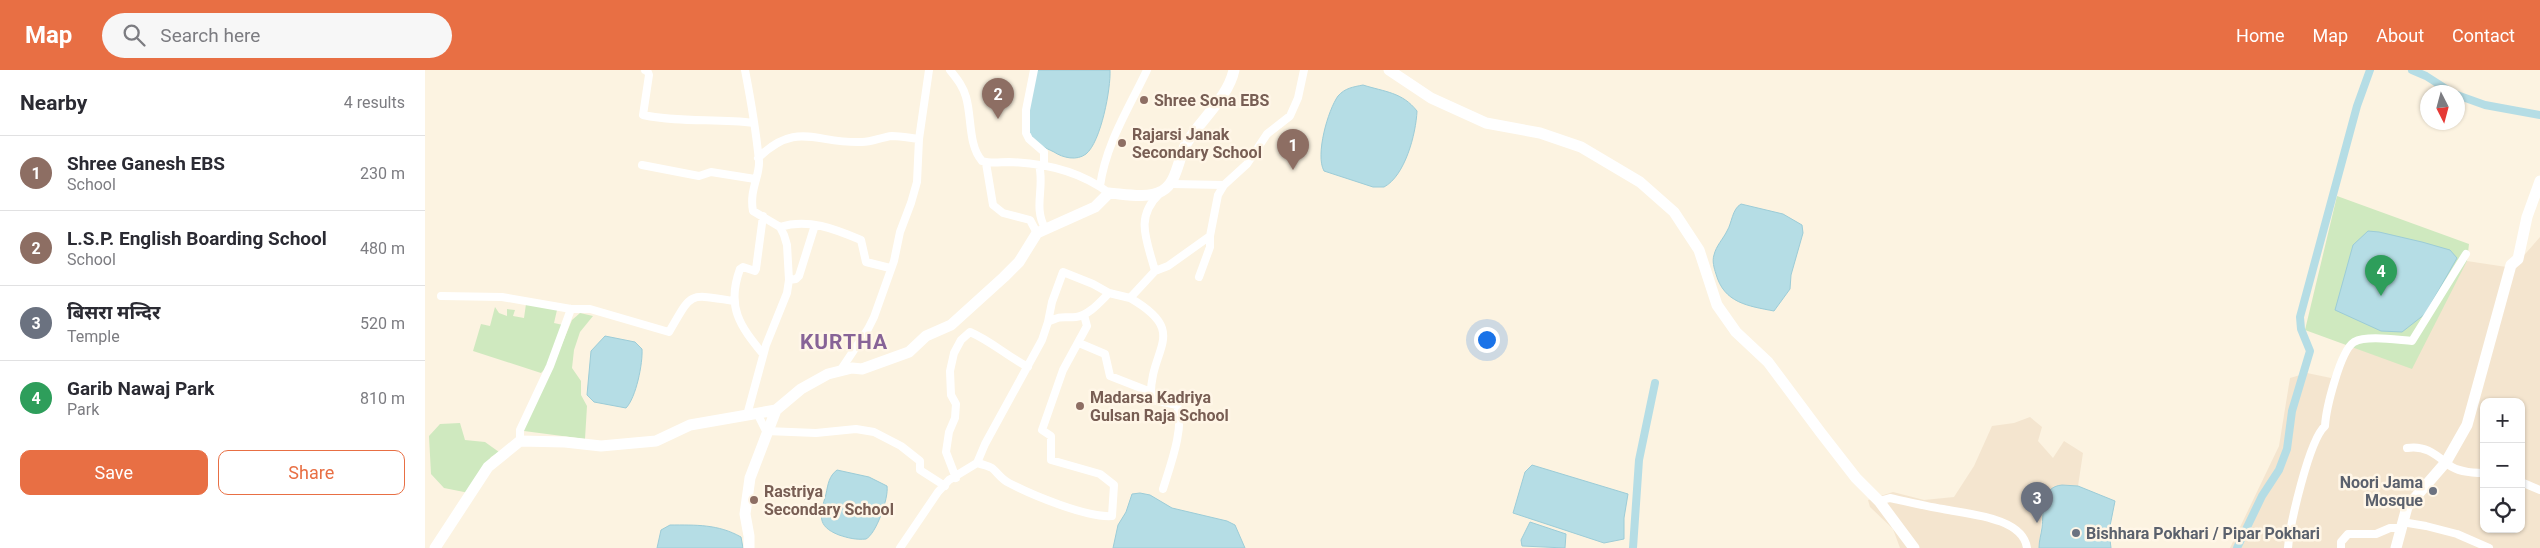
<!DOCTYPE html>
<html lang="en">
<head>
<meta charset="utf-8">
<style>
	:root { --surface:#fff; --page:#f7f7f7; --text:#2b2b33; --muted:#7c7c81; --line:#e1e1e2; --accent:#e86f44 }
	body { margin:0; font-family:Roboto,"Noto Sans Devanagari",sans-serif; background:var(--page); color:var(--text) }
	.controls { position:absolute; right:15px; bottom:15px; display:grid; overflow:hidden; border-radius:10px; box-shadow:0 1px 4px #0004 }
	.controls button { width:45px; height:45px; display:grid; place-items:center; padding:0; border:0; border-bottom:1px solid var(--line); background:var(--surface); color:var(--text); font:25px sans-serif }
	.compass { position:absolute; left:1995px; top:15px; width:45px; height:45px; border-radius:50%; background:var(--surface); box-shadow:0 1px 4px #0004; rotate:174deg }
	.you { position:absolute; left:1061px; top:269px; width:18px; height:18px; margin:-12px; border:4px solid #fff; border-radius:50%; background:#1a73e8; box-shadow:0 0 0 8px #1a73e833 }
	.badge { display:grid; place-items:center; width:32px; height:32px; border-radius:50%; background:var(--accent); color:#fff; font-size:16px; font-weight:700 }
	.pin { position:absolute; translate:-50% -41px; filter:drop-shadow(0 1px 2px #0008) }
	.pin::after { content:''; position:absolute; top:26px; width:18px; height:15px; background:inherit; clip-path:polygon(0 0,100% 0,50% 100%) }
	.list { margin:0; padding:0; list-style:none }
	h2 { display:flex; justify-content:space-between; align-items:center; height:65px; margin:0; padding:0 20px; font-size:21px }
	h2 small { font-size:16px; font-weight:400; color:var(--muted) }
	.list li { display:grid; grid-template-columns:32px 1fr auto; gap:15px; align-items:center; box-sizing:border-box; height:75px; padding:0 20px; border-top:1px solid var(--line) }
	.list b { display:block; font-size:19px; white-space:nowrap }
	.list p { margin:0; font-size:16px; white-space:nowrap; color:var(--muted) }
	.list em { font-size:16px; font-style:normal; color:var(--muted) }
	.actions { display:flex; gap:10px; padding:15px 20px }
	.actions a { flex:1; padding:11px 0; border:1px solid var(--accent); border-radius:10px; text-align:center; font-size:18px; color:var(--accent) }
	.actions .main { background:var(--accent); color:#fff }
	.icon { flex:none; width:28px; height:28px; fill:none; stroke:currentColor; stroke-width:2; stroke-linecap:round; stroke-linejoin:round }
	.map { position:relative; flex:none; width:2115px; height:478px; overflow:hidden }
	header { display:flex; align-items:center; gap:30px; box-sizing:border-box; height:70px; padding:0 25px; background:var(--accent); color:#fff }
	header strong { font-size:24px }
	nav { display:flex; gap:28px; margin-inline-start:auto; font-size:18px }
	.search { width:350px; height:45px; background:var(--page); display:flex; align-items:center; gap:12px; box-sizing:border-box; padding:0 18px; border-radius:28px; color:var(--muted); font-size:19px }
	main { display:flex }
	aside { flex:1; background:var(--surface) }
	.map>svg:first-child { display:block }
	.residential { fill:#f4e5cf; fill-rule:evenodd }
	.green { fill:#cfe9bf }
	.water { fill:#b5dde5; stroke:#9cccd7 }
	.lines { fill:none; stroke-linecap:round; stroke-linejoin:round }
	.canal { stroke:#b5dde5; stroke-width:8 }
	.street { stroke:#fff; stroke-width:8 }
	.secondary { stroke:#fff; stroke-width:11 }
	.education-dot { fill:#8d6e63; stroke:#fff6e7; stroke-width:2 }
	.worship-dot { fill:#6b7280; stroke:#fff6e7; stroke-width:2 }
	.labels { text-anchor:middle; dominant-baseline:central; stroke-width:5; stroke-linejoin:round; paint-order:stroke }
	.education-label { font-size:16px; font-weight:bold; fill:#785e54; stroke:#fff6e7; text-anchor:start }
	.worship-label { font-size:16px; font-weight:bold; fill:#5b616d; stroke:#fff6e7; text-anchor:end }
	.district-label { font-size:21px; font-weight:bold; letter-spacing:1px; fill:#876397; stroke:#fff6e7 }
</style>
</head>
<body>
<header>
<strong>Map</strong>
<div class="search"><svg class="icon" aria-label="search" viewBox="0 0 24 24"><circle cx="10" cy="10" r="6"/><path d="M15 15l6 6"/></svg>Search here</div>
<nav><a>Home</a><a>Map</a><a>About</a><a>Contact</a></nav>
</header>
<main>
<aside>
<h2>Nearby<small>4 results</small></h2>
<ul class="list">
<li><span class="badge" style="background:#8d6e63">1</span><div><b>Shree Ganesh EBS</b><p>School</p></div><em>230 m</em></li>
<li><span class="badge" style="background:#8d6e63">2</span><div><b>L.S.P. English Boarding School</b><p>School</p></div><em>480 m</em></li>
<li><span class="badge" style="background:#6b7280">3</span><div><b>बिसरा मन्दिर</b><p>Temple</p></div><em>520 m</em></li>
<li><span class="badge" style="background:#2e9e5b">4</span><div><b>Garib Nawaj Park</b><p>Park</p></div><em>810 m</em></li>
</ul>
<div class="actions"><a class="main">Save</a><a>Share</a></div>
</aside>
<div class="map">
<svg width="2115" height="478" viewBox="0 0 2115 478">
	<rect width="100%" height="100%" fill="#fcf3e1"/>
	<path class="residential" d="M2115 167V478H1805L1854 376 1865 308 1882 303 1906 308 1920 278 1989 273 2042 191 2088 198ZM2059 332H2096V459H2059Z
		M1605 347 1617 357 1613 371 1628 388 1639 371 1658 383 1653 416 1637 415 1617 443 1614 478H1475L1468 459 1445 437 1443 430 1468 422 1499 430 1529 427 1549 396 1567 356 1589 353Z"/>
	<path class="green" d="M1912 126 2044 174 2042 191 1987 299 1880 260Z
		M101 234 132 240 129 253 138 255 120 299 116 303 48 281 56 254 65 256 70 237 74 243 82 246V239L90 240 88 246 99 248Z
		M155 243 168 246 155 262 149 280 147 298 156 311V325L162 336 160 369 99 361 100 352 130 291 147 250Z
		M35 353 40 370 60 372 74 382 66 387 44 423 19 418 6 404 4 366 15 354Z"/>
	<path class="water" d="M612 0H685C686 18 676 72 661 84 652 91 638 88 629 82 621 78 608 73 604 65 598 52 610 14 612 0Z
		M938 15C960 22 977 22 992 41 991 64 980 106 959 117H948L899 101C890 85 903 40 913 26 920 18 928 17 938 15Z
		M1316 134 1358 144 1377 155 1378 163 1366 205 1365 219 1349 241C1323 236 1299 233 1291 204 1289 198 1287 191 1289 185 1291 176 1298 169 1302 161 1307 153 1307 139 1316 134Z
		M1943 161 1954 162 1997 172 2025 180 2032 188 2000 244 1977 262 1956 261 1910 240 1928 175Z
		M180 266 210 272 217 279C218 293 211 328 201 338L169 332 162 325 166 281Z
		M1107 395 1203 424 1199 448V469L1179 473 1088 443 1100 402Z
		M412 400 444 407 462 416C464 428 451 464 441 469 431 470 423 468 414 465 391 456 395 445 401 424 403 414 404 406 412 400Z
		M1637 415 1653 416 1690 431 1684 461 1686 478H1614C1614 471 1616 465 1617 458 1619 441 1615 417 1637 415Z
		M715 423 725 425 747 438 802 451 810 455 820 478H688L693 455 701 442 707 424Z
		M1105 452 1141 464 1140 478 1097 476 1096 470Z
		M245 455C271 455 293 454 316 467L318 478H232L236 460Z"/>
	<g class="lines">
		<path class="canal" d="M1987 0 2001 6 2026 22
			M2032 25 2060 35 2115 45
			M1208 478 1214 390 1230 313
			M1812 478 1837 426 1854 400 1862 379 1867 341 1885 281 1876 259 1875 247 1932 36 1945 0"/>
		<path class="street" d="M220 0H222L224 5 218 45C255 53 292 48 329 53
			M320 0C326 31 331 61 334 91 335 106 324 120 328 141L355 157 359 165 362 175 364 210 362 223 341 275 322 345
			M525 0C532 9 538 16 541 27 547 47 543 75 557 91 566 94 575 92 584 92 619 93 656 102 684 123
			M609 0 601 40V63L604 69 619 82V95
			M333 88C372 50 391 74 437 72 447 72 457 67 467 66 476 66 485 68 494 69
			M561 93 568 135 578 143 605 150 612 163
			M217 95 274 106 286 102 330 109
			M614 95C620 117 608 137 620 158
			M747 114 799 115 822 94 842 64 865 46 873 28 879 0
			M675 116C681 73 704 38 722 0
			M355 157C383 148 410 159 436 170L441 192 465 198
			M730 201C722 170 709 148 735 123
			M774 207 785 177V166
			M364 210 371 209 374 206 390 155
			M16 226 77 227 146 239H165L244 262C268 221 262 224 309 231
			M705 228C766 263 724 278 726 327L728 330 752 335C760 357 745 396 738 419
			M623 252 627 232 638 202 668 214 684 223
			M654 273 680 284 685 306 726 322
			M338 284C315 256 301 237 315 199L318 197 330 201 331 199 338 146
			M415 301 443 259 449 247 469 191 475 162 486 133 492 112 494 69 504 0
			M332 343 341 361 391 363 431 359 449 362 476 376 495 391V400L520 416
			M95 371V360L125 296 146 239
			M1982 378C2000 375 2010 384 2024 395 2033 402 2048 403 2059 403
			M552 393C556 394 563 396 567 398 573 403 576 409 584 413 607 425 662 448 687 446L689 415 675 404 626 390V366L617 360 638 300 662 256 659 245
			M531 408 521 382 524 362 530 348 531 334 526 325 525 301 529 283 536 270 545 262C566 271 582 286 603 297
			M2096 412 2115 420
			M1454 431 1465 428C1483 432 1500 436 1518 439 1542 444 1598 447 1602 478
			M1977 452 2001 456 2032 464 2064 478
			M475 478 513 422 524 410 552 393 560 374 617 270 623 252C638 245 636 248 651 247 663 246 675 232 684 223L705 228 730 201 743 196 785 166 793 125 799 115
			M1863 478C1865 454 1884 370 1900 356 1901 339 1915 281 1929 272 1942 265 1972 270 1987 271L2041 184
			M1916 478V472L1923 464H1951L1965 458H1975"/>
		<path class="secondary" d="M964 0 1006 28 1061 53 1115 63 1156 77 1215 112 1249 142 1274 180 1292 235 1311 262 1343 292 1396 363 1431 408 1454 431 1489 478
			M10 478 63 397 95 371 140 372 176 376 231 371 265 355 351 340 376 319 403 304 427 298 437 299 484 282 501 266 526 255 579 207 594 192 612 163 670 137 684 123C699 124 723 129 737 121 752 113 753 89 761 74 775 50 803 28 809 0
			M324 478V466L320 444 325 408 351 340
			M1971 478 1982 437 2021 392 2042 355 2086 195 2093 189 2102 147 2115 111"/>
	</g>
	<g class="education-dot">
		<circle cx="719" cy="30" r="5"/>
		<circle cx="697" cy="73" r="5"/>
		<circle cx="655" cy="336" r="5"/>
		<circle cx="329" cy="430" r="5"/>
	</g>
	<g class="worship-dot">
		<circle cx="2008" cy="421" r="5"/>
		<circle cx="1651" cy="463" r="5"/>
	</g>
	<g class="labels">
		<g class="education-label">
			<text x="729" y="30">Shree Sona EBS</text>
			<text x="707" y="64">Rajarsi Janak<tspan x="707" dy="18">Secondary School</tspan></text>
			<text x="665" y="327">Madarsa Kadriya<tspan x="665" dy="18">Gulsan Raja School</tspan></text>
			<text x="339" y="421">Rastriya<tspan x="339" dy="18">Secondary School</tspan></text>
		</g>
		<g class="worship-label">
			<text x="1998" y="412">Noori Jama<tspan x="1998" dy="18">Mosque</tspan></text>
			<text x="1661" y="463" text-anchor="start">Bishhara Pokhari / Pipar Pokhari</text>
		</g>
		<g class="district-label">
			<text x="419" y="272">KURTHA</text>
		</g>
	</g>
</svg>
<div class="controls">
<button>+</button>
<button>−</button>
<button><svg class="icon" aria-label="locate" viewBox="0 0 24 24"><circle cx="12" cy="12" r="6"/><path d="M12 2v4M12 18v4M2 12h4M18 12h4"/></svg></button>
</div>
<svg class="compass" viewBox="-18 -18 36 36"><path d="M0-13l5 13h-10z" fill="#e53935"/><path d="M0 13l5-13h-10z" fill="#7c7c81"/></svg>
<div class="you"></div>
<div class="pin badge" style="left:868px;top:100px;background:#8d6e63">1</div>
<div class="pin badge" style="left:573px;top:49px;background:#8d6e63">2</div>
<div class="pin badge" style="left:1612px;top:453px;background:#6b7280">3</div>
<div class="pin badge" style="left:1956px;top:226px;background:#2e9e5b">4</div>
</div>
</main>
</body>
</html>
